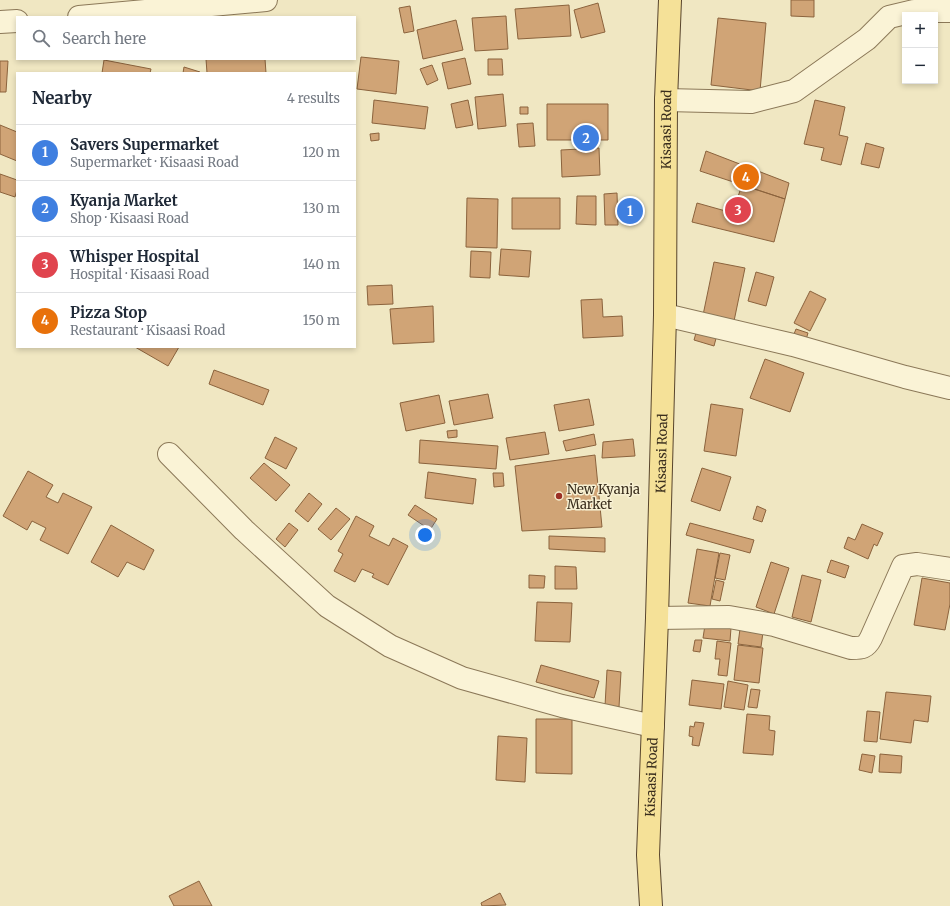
<!DOCTYPE html>
<html lang="en">
<head>
<meta charset="utf-8">
<style>
	:root { --surface:#fff; --page:#f6f6f7; --text:#1f2937; --muted:#747a83; --line:#e0e1e3; --accent:#9c3026 }
	body { margin:0; font-family:Merriweather,serif; background:var(--page); color:var(--text) }
	.controls { position:absolute; right:12px; top:12px; display:grid; overflow:hidden; border-radius:0px; box-shadow:0 2px 6px #0003 }
	.controls button { width:36px; height:36px; display:grid; place-items:center; padding:0; border:0; border-bottom:1px solid var(--line); background:var(--surface); color:var(--text); font:20px sans-serif }
	.you { position:absolute; left:425px; top:535px; width:14px; height:14px; margin:-10px; border:3px solid #fff; border-radius:50%; background:#1a73e8; box-shadow:0 0 0 6px #1a73e833 }
	.badge { display:grid; place-items:center; width:26px; height:26px; border-radius:50%; background:var(--accent); color:#fff; font-size:13px; font-weight:700 }
	.pin { position:absolute; translate:-50% -50%; border:2px solid #fff; box-shadow:0 1px 4px #0006 }
	.list { margin:0; padding:0; list-style:none }
	h2 { display:flex; justify-content:space-between; align-items:center; height:52px; margin:0; padding:0 16px; font-size:17px }
	h2 small { font-size:13px; font-weight:400; color:var(--muted) }
	.list li { display:grid; grid-template-columns:26px 1fr auto; gap:12px; align-items:center; box-sizing:border-box; height:56px; padding:0 16px; border-top:1px solid var(--line) }
	.list b { display:block; font-size:15px; white-space:nowrap }
	.list p { margin:0; font-size:13px; white-space:nowrap; color:var(--muted) }
	.list em { font-size:13px; font-style:normal; color:var(--muted) }
	.icon { flex:none; width:22px; height:22px; fill:none; stroke:currentColor; stroke-width:2; stroke-linecap:round; stroke-linejoin:round }
	.map { position:relative; flex:none; width:950px; height:906px; overflow:hidden }
	.search { position:absolute; background:var(--surface); box-shadow:0 2px 6px #0003; left:16px; top:16px; width:340px; height:44px; display:flex; align-items:center; gap:10px; box-sizing:border-box; padding:0 14px; border-radius:0px; color:var(--muted); font-size:15px }
	.panel { position:absolute; background:var(--surface); box-shadow:0 2px 6px #0003; left:16px; top:72px; width:340px; height:276px; border-radius:0px }
	.map>svg:first-child { display:block }
	.building { fill:#d0a476; stroke:#8b633d }
	.lines { fill:none; stroke-linecap:round; stroke-linejoin:round }
	.minor-casing { stroke:#8b7858; stroke-width:24 }
	.major-casing { stroke:#58452d; stroke-width:24 }
	.minor { stroke:#faf3d6; stroke-width:22 }
	.major { stroke:#f5e198; stroke-width:22 }
	.poi-dot { fill:#9c3026; stroke:#f7f0d2; stroke-width:1.5 }
	.labels { text-anchor:middle; dominant-baseline:central; stroke-width:3; stroke-linejoin:round; paint-order:stroke }
	.street-label { font-size:13px; fill:#3a2e1d; stroke:#f7f0d2 }
	.poi-label { font-size:13px; fill:#3a2e1d; stroke:#f7f0d2; text-anchor:start }
</style>
</head>
<body>
<div class="map">
<svg width="950" height="906" viewBox="0 0 950 906">
	<rect width="100%" height="100%" fill="#f0e7c2"/>
	<path class="building" d="M791 0H814V17L791 16Z
		M598 3 605 32 581 38 574 10Z
		M569 5 571 36 518 39 515 9Z
		M410 6 414 31 404 33 399 8Z
		M506 16 508 49 475 51 472 18Z
		M718 18 766 23 760 91 711 85Z
		M456 20 463 50 423 59 417 30Z
		M361 57 399 61 396 94 357 89Z
		M465 58 471 84 448 89 442 63Z
		M206 59H265L266 73H207Z
		M488 59H502L503 75H488Z
		M104 60 151 69 150 73H102Z
		M0 61H8L6 92H0Z
		M432 65 438 80 427 85 420 69Z
		M184 67 200 72 199 73H183Z
		M503 94 506 126 478 129 475 97Z
		M374 100 428 107 425 129 372 123Z
		M468 100 473 125 456 128 451 104Z
		M815 100 845 107 839 135 848 137 841 165 821 160 824 148 804 144Z
		M547 104H608V140H547Z
		M520 107H528V114H520Z
		M533 123 535 146 519 147 517 124Z
		M0 125 17 132V161L0 154Z
		M379 133V140L371 141 370 134Z
		M866 143 884 148 879 168 861 164Z
		M599 148 600 175 562 177 561 150Z
		M706 151 789 183 785 199 700 171Z
		M0 174 17 180V190L15 197 0 192Z
		M742 185 785 199 774 242 692 222 697 203 747 217 749 213 734 208Z
		M617 193 618 225H605L604 194Z
		M577 196H596V225L576 224Z
		M467 198 498 199 497 248 466 247Z
		M512 198H560V229H512Z
		M501 249 531 251 529 277 499 275Z
		M471 251 491 252 490 278 470 277Z
		M714 262 745 268 733 326 702 320Z
		M756 272 774 277 766 306 748 301Z
		M392 285 393 304 368 305 367 286Z
		M810 291 826 299 810 331 794 323Z
		M602 299 603 317 622 316 623 336 583 338 581 300Z
		M433 306 434 342 393 344 390 309Z
		M698 326 718 331 714 346 694 340Z
		M796 329 808 333 805 343 792 339Z
		M135 347H179L168 366Z
		M765 359 804 373 790 412 750 398Z
		M214 370 269 390 263 405 209 384Z
		M488 394 493 418 454 425 449 401Z
		M439 395 445 423 406 431 400 403Z
		M589 399 594 425 559 431 554 405Z
		M711 404 743 409 736 456 704 451Z
		M457 430V437L448 438 447 431Z
		M545 432 549 454 510 460 506 438Z
		M594 434 596 445 566 451 563 441Z
		M275 437 297 448 286 469 265 458Z
		M633 439 635 456 602 458 603 442Z
		M420 440 498 446 496 469 419 463Z
		M595 455 602 527 522 531 515 466Z
		M264 463 290 485 276 501 250 478Z
		M702 468 731 477 720 511 691 501Z
		M28 471 53 485 46 497 58 503 63 493 92 507 68 554 40 540 46 528 32 521 27 530 3 516Z
		M428 472 476 479 473 504 425 498Z
		M493 473H503L504 486 494 487Z
		M309 493 322 504 308 522 295 511Z
		M415 505 437 519 430 530 408 515Z
		M757 506 766 510 762 522 753 519Z
		M336 508 350 519 331 540 318 529Z
		M356 516 374 526 369 536 389 546 393 538 408 546 388 585 372 577 374 574 362 569 355 582 334 571 343 554 338 551Z
		M289 523 298 530 285 547 276 539Z
		M690 523 754 540 750 553 686 535Z
		M862 524 883 533 877 546 874 544 868 559 844 548 848 537 855 540Z
		M111 525 154 550 144 570 127 562 118 577 91 562Z
		M549 536 605 538V552L549 549Z
		M697 549 719 553 710 606 688 603Z
		M720 553 730 555 725 580 715 578Z
		M831 560 849 566 845 578 827 572Z
		M771 562 789 568 774 614 756 607Z
		M555 566 576 567 577 589H555Z
		M529 575 545 576 544 588H529Z
		M802 575 821 580 811 622 792 617Z
		M922 578 950 583V604L945 630 914 625Z
		M716 580 724 582 720 601 712 599Z
		M537 602 572 603 570 642 535 641Z
		M705 625 731 628 730 641 703 638Z
		M740 629 763 632 761 647 738 644Z
		M695 640H702L700 652 693 651Z
		M717 641 731 643 727 676 718 675 720 659H715Z
		M738 645 763 648 759 683 734 680Z
		M541 665 599 681 594 698 536 682Z
		M607 670 621 672 619 707 605 706Z
		M692 680 724 684 721 709 689 705Z
		M728 681 748 685 744 710 724 707Z
		M751 689 760 690 757 708 748 707Z
		M886 692 931 696 928 722 914 720 911 743 880 739Z
		M867 711 880 712 877 742 864 741Z
		M747 714 770 716 769 730 775 731 773 755 743 753Z
		M536 719H572V774L536 773Z
		M695 722 704 723 699 746 692 745 693 737 689 736 690 726 694 727Z
		M498 736 527 738 525 782 496 780Z
		M862 754 875 756 872 773 859 770Z
		M880 754 902 756 901 773 879 772Z
		M199 881 212 906H174L169 896Z
		M500 893 506 905 482 906 481 903Z"/>
	<g class="lines">
		<g class="minor-casing">
			<path id="minor" d="M79 17 266 0
				M0 22 17 21
				M666 100 751 102 794 91 867 39 889 17 914 11H950
				M665 315 793 345 905 377 950 388
				M169 454 244 530 327 606 390 646 462 678 562 706 653 726
				M657 618 729 617 774 625 851 648C862 648 866 648 871 638L903 566 917 564 950 569"/>
		</g>
		<g class="major-casing">
			<g id="major">
				<path id="s1" d="M651 906 648 855 657 618 665 315 666 100 670 0"/>
			</g>
		</g>
		<use href="#minor" class="minor"/>
		<use href="#major" class="major"/>
	</g>
	<circle class="poi-dot" cx="559" cy="496" r="4"/>
	<g class="labels">
		<g class="street-label">
			<text stroke="none"><textPath href="#s1" startOffset="777">Kisaasi Road</textPath></text>
			<text stroke="none"><textPath href="#s1" startOffset="453">Kisaasi Road</textPath></text>
			<text stroke="none"><textPath href="#s1" startOffset="129">Kisaasi Road</textPath></text>
		</g>
		<g class="poi-label">
			<text x="567" y="489">New Kyanja<tspan x="567" dy="15">Market</tspan></text>
		</g>
	</g>
</svg>
<div class="controls">
<button>+</button>
<button>−</button>
</div>
<div class="you"></div>
<div class="pin badge" style="left:630px;top:211px;background:#3f7fe0">1</div>
<div class="pin badge" style="left:586px;top:138px;background:#3f7fe0">2</div>
<div class="pin badge" style="left:738px;top:210px;background:#e0444e">3</div>
<div class="pin badge" style="left:746px;top:177px;background:#e8710a">4</div>
<div class="search"><svg class="icon" aria-label="search" viewBox="0 0 24 24"><circle cx="10" cy="10" r="6"/><path d="M15 15l6 6"/></svg>Search here</div>
<section class="panel">
<h2>Nearby<small>4 results</small></h2>
<ul class="list">
<li><span class="badge" style="background:#3f7fe0">1</span><div><b>Savers Supermarket</b><p>Supermarket · Kisaasi Road</p></div><em>120 m</em></li>
<li><span class="badge" style="background:#3f7fe0">2</span><div><b>Kyanja Market</b><p>Shop · Kisaasi Road</p></div><em>130 m</em></li>
<li><span class="badge" style="background:#e0444e">3</span><div><b>Whisper Hospital</b><p>Hospital · Kisaasi Road</p></div><em>140 m</em></li>
<li><span class="badge" style="background:#e8710a">4</span><div><b>Pizza Stop</b><p>Restaurant · Kisaasi Road</p></div><em>150 m</em></li>
</ul>
</section>
</div>
</body>
</html>
